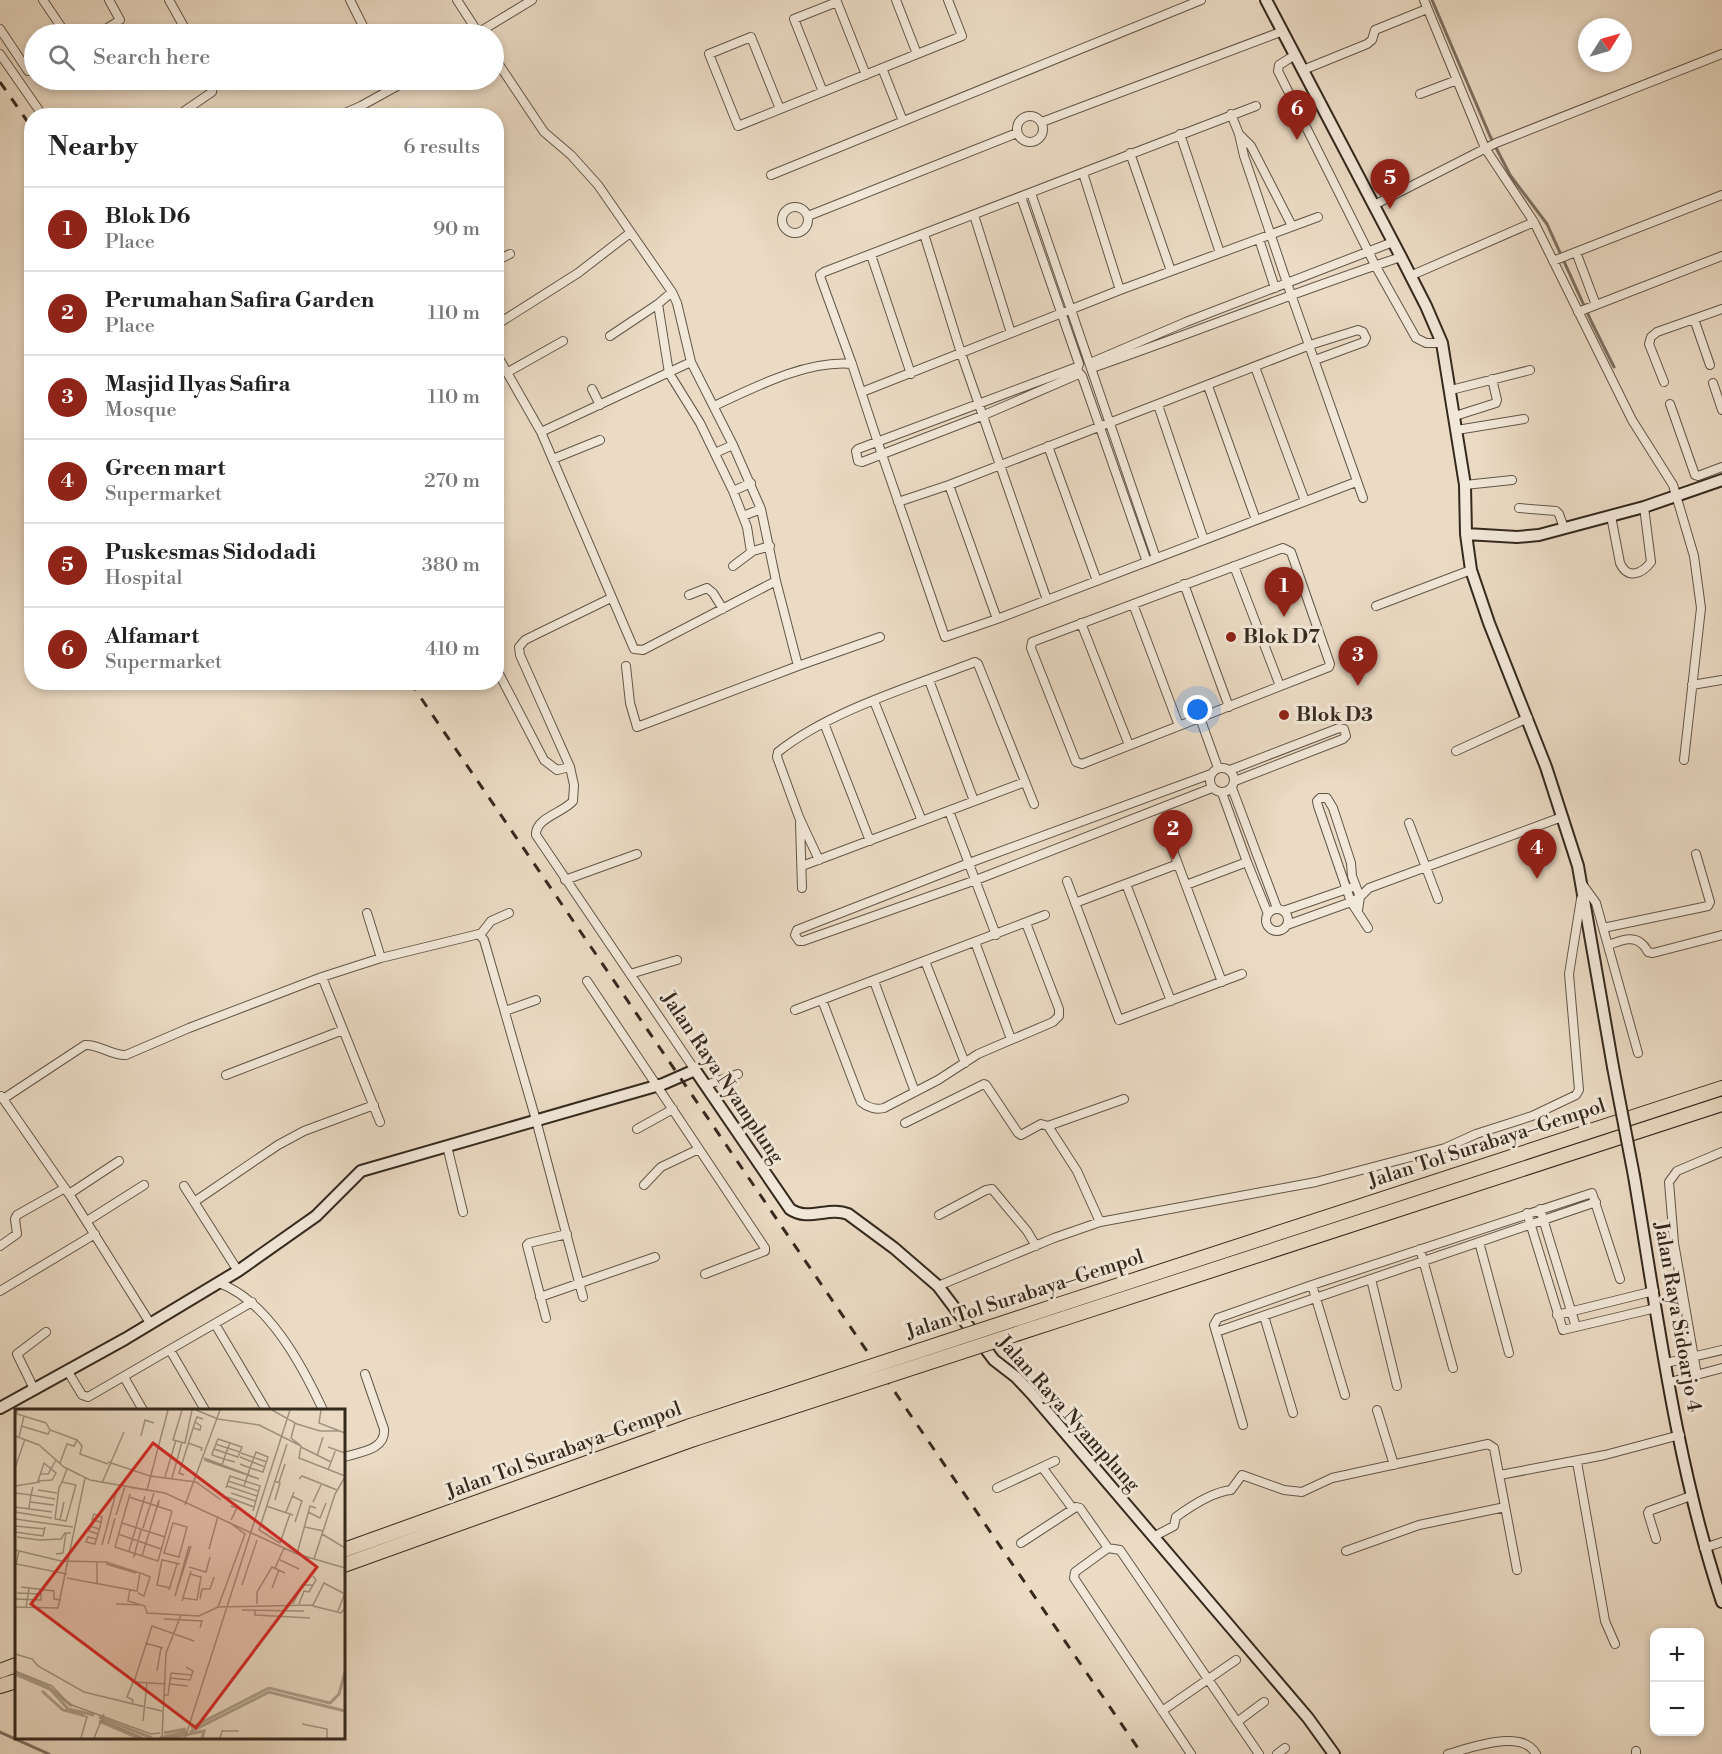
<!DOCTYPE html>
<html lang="en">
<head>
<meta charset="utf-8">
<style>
	:root { --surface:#fff; --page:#f2f2f2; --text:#222; --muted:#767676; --line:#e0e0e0; --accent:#8f2418 }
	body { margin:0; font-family:"Libre Bodoni",serif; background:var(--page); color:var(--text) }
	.controls { position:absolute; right:18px; bottom:18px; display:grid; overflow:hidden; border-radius:12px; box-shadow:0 3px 9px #0003 }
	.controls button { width:54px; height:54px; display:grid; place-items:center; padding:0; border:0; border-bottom:2px solid var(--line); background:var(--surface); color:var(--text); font:30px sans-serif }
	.compass { position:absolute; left:1578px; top:18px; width:54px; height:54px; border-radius:50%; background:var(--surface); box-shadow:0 3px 9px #0003; rotate:53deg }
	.you { position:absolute; left:1198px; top:710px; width:21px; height:21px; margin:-15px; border:4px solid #fff; border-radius:50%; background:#1a73e8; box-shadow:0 0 0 9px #1a73e833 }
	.badge { display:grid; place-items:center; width:39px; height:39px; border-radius:50%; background:var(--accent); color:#fff; font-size:20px; font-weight:700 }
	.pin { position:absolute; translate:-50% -50px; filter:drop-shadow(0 2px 3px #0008) }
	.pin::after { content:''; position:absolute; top:32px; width:21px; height:18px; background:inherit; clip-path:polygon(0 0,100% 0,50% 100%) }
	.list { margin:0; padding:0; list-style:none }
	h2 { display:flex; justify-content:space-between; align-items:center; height:78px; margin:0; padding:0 24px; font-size:26px }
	h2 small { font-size:20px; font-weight:400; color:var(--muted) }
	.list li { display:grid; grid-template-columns:39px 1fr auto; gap:18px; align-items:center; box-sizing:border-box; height:84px; padding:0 24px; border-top:2px solid var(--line) }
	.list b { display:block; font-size:22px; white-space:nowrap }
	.list p { margin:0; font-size:20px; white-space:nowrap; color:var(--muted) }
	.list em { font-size:20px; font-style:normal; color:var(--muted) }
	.icon { flex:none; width:33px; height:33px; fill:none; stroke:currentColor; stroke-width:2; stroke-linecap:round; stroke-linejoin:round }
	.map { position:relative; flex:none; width:1722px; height:1754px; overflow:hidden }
	.search { position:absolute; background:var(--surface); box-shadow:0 3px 9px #0003; left:24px; top:24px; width:480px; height:66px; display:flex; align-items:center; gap:15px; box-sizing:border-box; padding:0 21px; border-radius:33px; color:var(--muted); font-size:22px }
	.panel { position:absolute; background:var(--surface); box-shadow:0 3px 9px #0003; left:24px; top:108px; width:480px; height:582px; border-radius:24px }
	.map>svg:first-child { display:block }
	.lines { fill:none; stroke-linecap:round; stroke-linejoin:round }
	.stream { stroke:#7d6f60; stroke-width:3 }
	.street-casing { stroke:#625648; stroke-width:10 }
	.secondary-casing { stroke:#35291e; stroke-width:14 }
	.highway-casing { stroke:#35291e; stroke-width:16 }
	.street { stroke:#f2e8d9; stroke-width:8 }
	.secondary { stroke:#f2e8d9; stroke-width:10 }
	.highway { stroke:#ebdbc4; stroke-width:14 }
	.rail { stroke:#35291e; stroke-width:3; stroke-dasharray:10 10; stroke-linecap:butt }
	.secondary-bridge-casing { stroke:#35291e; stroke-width:14; stroke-linecap:butt }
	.highway-bridge-casing { stroke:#35291e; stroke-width:16; stroke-linecap:butt }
	.secondary-bridge { stroke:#f2e8d9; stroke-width:10 }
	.highway-bridge { stroke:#ebdbc4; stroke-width:14 }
	.poi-dot { fill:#8f2418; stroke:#f2e8d9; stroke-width:2 }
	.labels { text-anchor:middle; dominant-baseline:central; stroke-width:6; stroke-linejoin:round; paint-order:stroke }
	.poi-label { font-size:20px; font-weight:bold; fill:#35291e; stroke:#f2e8d9; text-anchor:start }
	.street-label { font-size:20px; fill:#35291e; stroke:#f2e8d9 }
	.inset-river { fill:none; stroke:#ad9e8c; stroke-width:3 }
	.inset-road { fill:none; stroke:#a29482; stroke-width:1.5 }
	.view { fill:#d62828; fill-opacity:0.15; stroke:#d62828; stroke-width:3 }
	.inset-edge { fill:none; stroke:#35291e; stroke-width:3 }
</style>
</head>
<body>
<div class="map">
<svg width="1722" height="1754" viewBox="0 0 1722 1754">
	<rect width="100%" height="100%" fill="#ebdbc4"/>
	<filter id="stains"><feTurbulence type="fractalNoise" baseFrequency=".00333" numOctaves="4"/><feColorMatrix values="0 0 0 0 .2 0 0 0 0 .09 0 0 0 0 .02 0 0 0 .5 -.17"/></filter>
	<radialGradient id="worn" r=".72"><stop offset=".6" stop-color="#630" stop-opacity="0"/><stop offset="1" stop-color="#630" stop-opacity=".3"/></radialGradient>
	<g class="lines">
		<path class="stream" d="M1432 0 1490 136 1510 175 1547 224 1592 323 1614 367
			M0 1732 49 1754"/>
		<g class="street-casing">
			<path id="street" d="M43 0 66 34
				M169 0 188 34
				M350 0 367 34
				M457 0 479 34
				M896 0 917 54
				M1424 0 1485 148 1534 222 1632 420 1673 485 1694 556 1701 608 1684 760
				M0 29 28 71
				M98 34 120 20 109 0
				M476 34 532 0
				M0 54 43 116
				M1295 55 1279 65 1278 71 1375 265 1416 338 1426 343H1442
				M494 57 544 132 571 155 598 185 672 292 677 303 691 362 733 445 761 509 776 581 643 650 634 649 541 432 496 353
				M882 68 903 121
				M1303 70 1367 44 1372 40 1375 30 1427 9
				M388 80 392 89
				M823 92 794 19 837 2 866 75
				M1420 94 1457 80
				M1256 106 824 272 820 275 821 279 852 364 878 443 945 637 997 619 1356 482
				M780 109 751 37 709 54 738 126 962 36 948 0
				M1231 114 1239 134 1244 156 1287 283 1363 498
				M1017 129a13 13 0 1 1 26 0a13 13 0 1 1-26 0Z
				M177 116 212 92 213 87 210 80
				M338 116 361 106 408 80
				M1042 122 1283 31
				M1180 134 1220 253
				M1239 134 1251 146 1292 226
				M1130 153 1171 271
				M1083 173 1120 290
				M771 175 1201 0
				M1031 193 1156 558
				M1021 197 1079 364 1077 370 1082 376 1147 562
				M1374 205 1496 143 1722 54
				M782 220a13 13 0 1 1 26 0a13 13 0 1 1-26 0Z
				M974 215 1011 333
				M808 216 1017 133
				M924 234 961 353 1047 600
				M1259 239 1275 288
				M1576 252 1596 305
				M871 255 911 374
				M496 261 510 254
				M1553 261 1722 195
				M1410 276 1534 222
				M658 304 669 373 700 423 733 491 747 527 751 552
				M1578 312 1722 256
				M1694 319 1710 365
				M496 325 578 273 630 233
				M610 336 658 304 672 292
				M1090 363 1186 322 1393 242
				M1077 367 858 449 856 451 858 461 862 462 984 415 1079 374
				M1255 367 1305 501
				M1092 368C1196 332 1297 291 1401 257
				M508 372 563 341
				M1664 382 1649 344 1651 337 1657 332 1722 309
				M1713 383 1722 410
				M1208 386 1256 520
				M592 389 600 405
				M1451 390 1530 370
				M862 392 1120 290 1318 217
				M1670 404 1695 475 1698 476 1722 467
				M1158 405 1204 540
				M714 406C755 387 807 360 852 364
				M1455 416 1496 403 1497 400 1492 379
				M1457 430 1524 419
				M541 432 691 362
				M1048 446 1097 581
				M715 453 733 445
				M553 459 600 440
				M949 485 997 619
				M1465 485 1512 480
				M733 491 751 483
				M898 502 949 485 1310 345 1358 330 1363 332 1366 338 1364 342 1315 360
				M1519 508 1556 511 1559 514 1564 528
				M743 516 761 509
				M1611 516 1620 563C1627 579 1641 575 1651 562L1644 507
				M1283 548 1291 552 1330 664 1329 667 1082 764 1076 762 1031 648 1032 642Z
				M733 566 753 551 770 546
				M1234 566 1280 686
				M1184 584 1229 707
				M689 595 707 588 713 593 723 609
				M611 598 537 634 525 640 519 647 520 655 570 767 574 785 573 801C563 813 535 818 536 835L695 1070
				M1133 604 1179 726
				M1376 606 1471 570
				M1081 623 1129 745
				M626 666 630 703 637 727 798 666 776 581
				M798 666 880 637
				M496 668 544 760 557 770 570 767
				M929 680 974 801
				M1692 685 1722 680
				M874 701 922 821
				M1200 718 1218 768
				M824 723 870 841
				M1456 751 1528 718
				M1210 780a12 12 0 1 1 24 0a12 12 0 1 1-24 0Z
				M1230 770 1339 728 1344 729 1346 736 1343 739 1235 781
				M1211 774 969 863 797 930 795 935 799 941H803L976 880 1212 788
				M1232 788 1277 908
				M1222 793 1247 862 1268 914
				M949 811 996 935
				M800 823 802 888
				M1409 823 1438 899
				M1169 840 1222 982
				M819 860 799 817 777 757 778 752C829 711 913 686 975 662L978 664 1034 804
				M802 866 1025 782
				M565 880 637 854
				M1067 881 1119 1020 1242 974
				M1126 884 1171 1001
				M1186 885 1247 862
				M1583 885 1596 903 1638 1053
				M1075 903 1178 864
				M1266 920a11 11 0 1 1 22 0a11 11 0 1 1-22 0Z
				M1358 910 1360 897 1352 876 1351 863 1333 808 1327 798H1320L1317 801 1318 806 1351 902 1368 928
				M1283 911 1350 888
				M367 913 381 958
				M1287 925 1351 902 1360 897 1369 888 1562 817
				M1603 928 1708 906 1710 902 1696 854
				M480 935 491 921 509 913
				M975 942 1011 1039
				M1608 945C1618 942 1633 934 1642 944 1645 946 1646 949 1648 952L1653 953 1722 935
				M925 961 965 1063
				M630 974 677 960
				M322 977 380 1122
				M587 981 765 1248V1251L705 1274
				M874 981 915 1092
				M822 1000 861 1102C867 1107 876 1110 884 1108L938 1080 978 1054 1053 1022 1059 1016V1009L1026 923
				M795 1010 1045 915
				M505 1011 536 1000
				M226 1075 343 1030
				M706 1085 738 1074
				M1 1096 71 1197 150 1323
				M3 1099 85 1045C99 1044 112 1056 126 1055L189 1028 322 977 381 958 479 934 484 940 536 1120 583 1297
				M905 1123 984 1084 986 1085 1018 1133 1021 1135 1041 1124 1048 1126 1124 1099
				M1048 1126 1077 1171 1100 1222
				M637 1129 673 1109
				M447 1146 463 1212
				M644 1185 661 1167 699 1149
				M184 1186 238 1271
				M69 1194 119 1161
				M194 1202 278 1145 304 1131 374 1105
				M1540 1209 1576 1327
				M1527 1213 1563 1330 1656 1308
				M939 1215 986 1190 992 1189 1027 1231 1036 1246
				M87 1221 144 1185
				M1479 1242 1509 1353
				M0 1246 17 1234 15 1219 17 1215 65 1188
				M1420 1249 1453 1368
				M1371 1279 1397 1386
				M219 1283C268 1301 302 1365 323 1410
				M1312 1285 1345 1395
				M938 1286 1054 1238 1100 1222 1316 1182 1445 1148 1476 1134 1532 1116 1576 1095 1579 1090 1569 974 1581 899
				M0 1291 95 1234
				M540 1297 655 1257
				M1557 1315 1654 1291
				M1264 1316 1293 1413
				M546 1318 527 1245 529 1243 567 1234
				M215 1324 266 1410
				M1216 1332 1596 1202
				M170 1350 205 1410
				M1666 1363 1722 1350
				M67 1370 82 1395 88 1397 252 1302
				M1697 1375 1674 1243 1669 1182 1677 1171 1722 1152
				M124 1377 143 1410
				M1670 1382 1722 1368
				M34 1389 17 1354 46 1332
				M1377 1410 1394 1465
				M1243 1425 1214 1325 1218 1318 1312 1285 1592 1193 1620 1279
				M344 1457C360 1452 386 1450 384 1429L365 1374
				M1577 1462 1605 1621 1615 1644
				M1042 1467 1073 1509 1076 1507 1080 1508 1108 1548 1120 1550 1259 1754
				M1500 1475 1605 1455 1680 1435
				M997 1488 1055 1461
				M1153 1537 1174 1526 1176 1517C1191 1506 1212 1492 1231 1490L1242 1475 1284 1490 1302 1492 1332 1478 1488 1444 1494 1448 1517 1570
				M1656 1539 1648 1513 1649 1511 1691 1496
				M1021 1543 1073 1509
				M1108 1548 1075 1572 1074 1578 1191 1754
				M1704 1548 1722 1542
				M1346 1551 1419 1525 1505 1507
				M1162 1711 1236 1660
				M1237 1722 1264 1702
				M1636 1751V1754
				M1277 1754 1285 1748
				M1448 1754C1470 1748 1523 1728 1536 1754"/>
		</g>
		<g class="secondary-casing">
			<path id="secondary" d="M1266 0 1401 257 1426 306 1442 343 1465 485 1466 534 1471 570 1489 623 1546 767 1578 866 1613 1067
				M1466 534 1517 537 1539 535 1644 507 1722 480
				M1634 1176C1658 1319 1676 1464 1722 1602
				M0 1408 125 1339 238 1271 316 1216 361 1171 614 1098 663 1084 695 1070 790 1209C808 1222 829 1206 848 1214L894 1248 938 1286 994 1360 1016 1377 1032 1394 1308 1718 1334 1754"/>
		</g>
		<g class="highway-casing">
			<path id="highway" d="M1061 1304 1722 1088
				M1065 1318 1722 1104
				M344 1550 690 1426
				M344 1565 694 1439
				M0 1671 16 1665
				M0 1686 16 1681"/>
		</g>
		<use href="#street" class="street"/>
		<use href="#secondary" class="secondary"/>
		<use href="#highway" class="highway"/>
		<path class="rail" d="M0 82 32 128
			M410 682 1142 1754"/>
		<g class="secondary-bridge-casing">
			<path id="secondary-bridge" d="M1613 1067 1634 1176"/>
		</g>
		<g class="highway-bridge-casing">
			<path id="highway-bridge" d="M690 1426 1061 1304
				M694 1439 1065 1318"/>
		</g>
		<use href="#secondary-bridge" class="secondary-bridge"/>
		<use href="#highway-bridge" class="highway-bridge"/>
	</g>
	<g class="poi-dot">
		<circle cx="1231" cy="637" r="6"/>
		<circle cx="1284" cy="715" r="6"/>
	</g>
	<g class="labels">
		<g class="poi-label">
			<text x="1243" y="637">Blok D7</text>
			<text x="1296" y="715">Blok D3</text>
		</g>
		<g class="street-label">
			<text transform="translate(722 1078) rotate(56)">Jalan Raya Nyamplung</text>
			<text transform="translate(1487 1144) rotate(-18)">Jalan Tol Surabaya–Gempol</text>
			<text transform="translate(1025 1295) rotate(-18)">Jalan Tol Surabaya–Gempol</text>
			<text transform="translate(1677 1317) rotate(80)">Jalan Raya Sidoarjo 4</text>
			<text transform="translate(1068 1414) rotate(48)">Jalan Raya Nyamplung</text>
			<text transform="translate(564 1451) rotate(-20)">Jalan Tol Surabaya–Gempol</text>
		</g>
	</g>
	<g transform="translate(15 1409)">
		<rect width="330" height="330" fill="#ebdbc4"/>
		<path class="inset-river" d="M1 264 32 277 57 297M0 265 35 280 53 300 79 306M27 282 48 301 68 306M84 308 137 329M84 312 124 329M176 319 254 279 315 294 324 285 330 263M175 323 254 283 330 302M149 324 171 320M145 329 171 323M155 329 189 322 187 329"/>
		<path class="inset-road" d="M2 1V5L31 14 35 21 62 31 67 37 65 45 93 55M167 1 158 31 170 34 177 1M181 1 203 10 244 16 286 37 284 49 330 67M257 1 282 15 305 22H324M306 1 304 14 330 24M280 14 276 29 285 36M6 17 33 25 35 21M178 19 185 21 186 17 180 13M0 27 24 36 49 58 75 71 150 84 282 145 330 159M126 27 130 11 139 14M4 28 9 7M173 34 187 39 186 42M200 35 225 43M286 38 316 53M313 38 330 44M199 40 203 30 215 34M226 44 252 53M302 47 308 28M225 48 250 58M189 51 244 70 189 49M93 53 135 67 181 73 206 91M29 54 41 64 37 71 23 72ZM45 54 52 35 59 37 62 31M225 55 235 59 248 63 253 48 241 43 235 59 229 77M207 56 211 44 215 34 227 38 223 48 199 40 197 45V46L209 50 220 53M0 59 10 30M313 61 321 40M25 65H33L41 51M169 66 164 64 180 13 182 8 188 10M150 68 161 31M157 69 167 33M284 70 287 67 322 81M213 72 243 82M259 72 265 74 260 91M47 73 61 76 51 112 40 110 44 79 47 73 52 60M264 73 270 55M87 74 109 23M0 77 25 73M212 77 242 87M113 78 150 84M211 79 215 67 245 77 238 102M23 81 42 84M132 81 153 1M0 84 16 86 18 78M216 84 240 92M115 85 100 138 143 152 157 102M277 87 287 92 280 113M114 88 157 102M212 88 239 98M15 93 39 96M298 93 306 76M170 96 205 1M216 97 222 99 216 111M251 97 278 106M0 98 37 103M14 99 16 86 40 90M0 103 37 109M271 103 279 83M293 103 305 109 311 94M101 106 110 77M0 110 58 118M45 111 49 93M107 114 150 128M158 114 172 118 164 148 149 144ZM0 117 30 120M290 118 308 122M128 119 139 84M0 123 28 127 30 118M83 125 74 122 75 117 84 120M103 125 146 140M307 125 330 139M2 128 24 131 46 130 50 124H56M81 130 73 128 71 133 80 135 85 118 87 108 79 105 77 111 86 113M265 134 244 121 272 35M265 134 275 105M93 135 100 109M87 136 102 80M174 137 160 187 176 137M194 140 203 107M0 141 46 152 91 153 125 164 122 182 52 169M4 142 1 155 52 165M114 142 130 87M41 145 48 144 51 124M121 145 119 147 126 121M282 145 295 97 301 99M127 147 144 91 143 98M299 150 320 85 330 68M265 151 284 160M91 155 121 164M174 158 191 163 195 148M260 159 269 139M82 174V153M227 176 242 131M6 178 14 179 11 199M14 179 39 182V190L46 191M155 179 142 176 147 151 165 155M257 179 264 161M115 180 113 192 130 197 132 204 184 207 203 198 298 196 309 174 330 185M154 181 162 155M123 184 129 187 135 168 126 164M168 189 182 191 186 168 175 165M1 190 26 191V185L2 184M185 190 187 180H195L199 168M167 192 176 162M101 195 128 196M242 195V183L257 158 270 164M278 195 287 176H298M284 195 289 182 294 183 301 171 298 167M298 197 326 204 330 199M0 198 43 199 70 69M203 198 230 125 214 113M227 201 289 202M240 201V206L295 209M323 202 330 184M149 210 187 212 185 219M130 234 148 239M0 245 17 250 23 257 69 283 147 302M0 262 37 277 54 295 136 325 145 324M142 262 146 239M156 264 176 266M155 269 175 271 178 262 171 258M119 273 137 217 179 232M155 275 173 277M149 286H153L156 264M117 296 118 291 112 288 118 273 151 275M66 306 72 308 66 329M86 311 128 329M128 312 132 273M287 315 312 320V329M79 329 89 305M147 329 151 244 166 206M170 329 275 1M205 329 207 322H224"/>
		<path class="view" d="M138 34 302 158 181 319 16 195Z"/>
		<rect width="330" height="330" class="inset-edge"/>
	</g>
	<rect width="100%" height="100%" filter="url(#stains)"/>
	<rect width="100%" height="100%" fill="url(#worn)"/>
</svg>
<div class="controls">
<button>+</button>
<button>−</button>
</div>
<svg class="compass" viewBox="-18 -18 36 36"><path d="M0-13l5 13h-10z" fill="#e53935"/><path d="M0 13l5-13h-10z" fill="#767676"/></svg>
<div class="you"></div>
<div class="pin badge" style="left:1284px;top:617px">1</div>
<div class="pin badge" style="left:1173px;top:860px">2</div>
<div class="pin badge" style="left:1358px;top:686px">3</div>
<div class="pin badge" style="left:1537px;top:879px">4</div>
<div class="pin badge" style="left:1390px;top:209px">5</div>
<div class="pin badge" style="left:1297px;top:140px">6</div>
<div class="search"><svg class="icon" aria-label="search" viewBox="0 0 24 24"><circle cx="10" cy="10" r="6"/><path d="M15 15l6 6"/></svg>Search here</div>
<section class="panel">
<h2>Nearby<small>6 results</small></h2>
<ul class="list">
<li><span class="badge">1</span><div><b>Blok D6</b><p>Place</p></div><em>90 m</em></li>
<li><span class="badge">2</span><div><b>Perumahan Safira Garden</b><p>Place</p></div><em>110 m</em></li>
<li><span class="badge">3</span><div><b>Masjid Ilyas Safira</b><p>Mosque</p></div><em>110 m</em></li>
<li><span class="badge">4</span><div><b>Green mart</b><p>Supermarket</p></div><em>270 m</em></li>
<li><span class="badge">5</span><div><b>Puskesmas Sidodadi</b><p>Hospital</p></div><em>380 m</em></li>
<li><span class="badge">6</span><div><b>Alfamart</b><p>Supermarket</p></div><em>410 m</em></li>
</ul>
</section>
</div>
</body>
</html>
